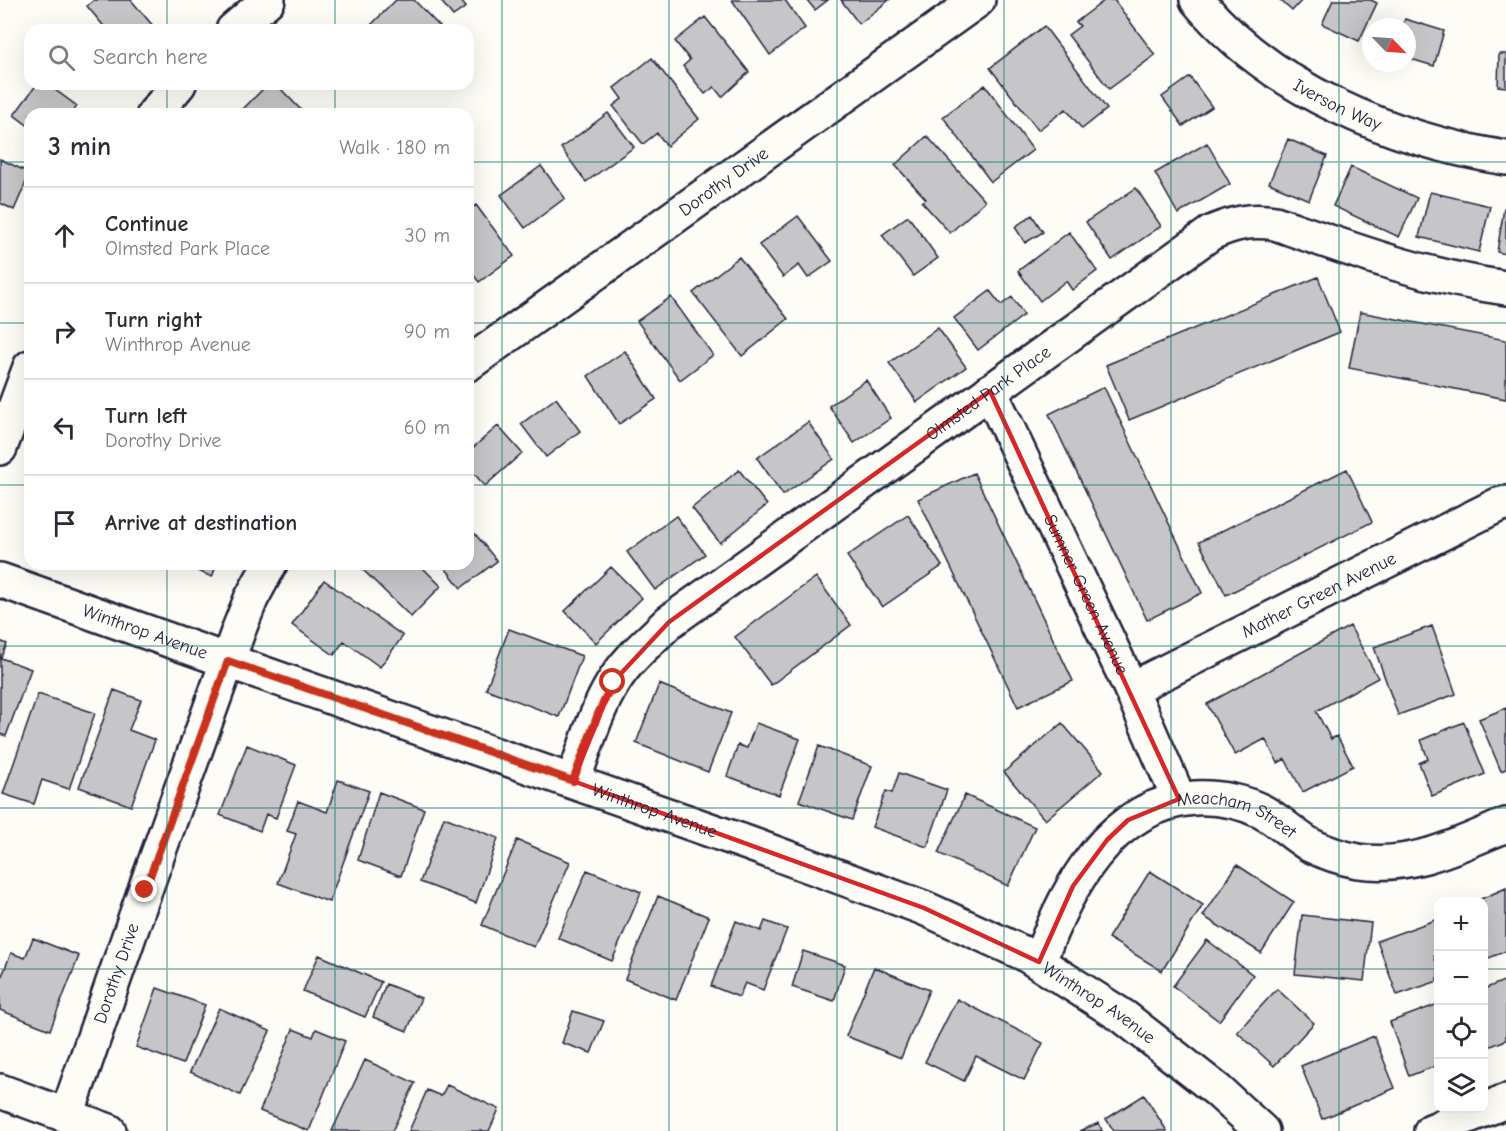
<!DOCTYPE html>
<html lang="en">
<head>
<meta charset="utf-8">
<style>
	:root { --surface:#fff; --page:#f7f7f7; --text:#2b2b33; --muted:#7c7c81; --line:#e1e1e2 }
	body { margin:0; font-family:"Comic Neue",sans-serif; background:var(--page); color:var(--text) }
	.controls { position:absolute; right:18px; bottom:18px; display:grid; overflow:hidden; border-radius:12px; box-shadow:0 6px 24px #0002 }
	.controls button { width:54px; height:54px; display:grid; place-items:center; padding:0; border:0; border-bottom:2px solid var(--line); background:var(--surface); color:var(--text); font:30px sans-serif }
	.compass { position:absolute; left:1362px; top:18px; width:54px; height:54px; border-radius:50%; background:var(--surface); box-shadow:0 6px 24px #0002; rotate:115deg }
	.stop { position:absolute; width:18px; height:18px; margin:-14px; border:4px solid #c8321e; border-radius:50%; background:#fff }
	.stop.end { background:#c8321e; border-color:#fff; box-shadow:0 2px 6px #0008 }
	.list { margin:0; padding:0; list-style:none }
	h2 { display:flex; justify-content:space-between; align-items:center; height:78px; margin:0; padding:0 24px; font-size:26px }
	h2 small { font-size:20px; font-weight:400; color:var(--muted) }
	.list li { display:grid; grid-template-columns:39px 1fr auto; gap:18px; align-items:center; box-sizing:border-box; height:96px; padding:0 24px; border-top:2px solid var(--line) }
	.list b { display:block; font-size:22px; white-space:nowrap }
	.list p { margin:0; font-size:20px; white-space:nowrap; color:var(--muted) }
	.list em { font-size:20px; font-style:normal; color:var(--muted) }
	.icon { flex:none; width:33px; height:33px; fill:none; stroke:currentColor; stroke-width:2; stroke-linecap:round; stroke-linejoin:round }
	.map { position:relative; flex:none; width:1506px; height:1131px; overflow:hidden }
	.search { position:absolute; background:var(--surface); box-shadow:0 6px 24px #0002; left:24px; top:24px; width:450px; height:66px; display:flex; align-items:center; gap:15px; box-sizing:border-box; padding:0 21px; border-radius:18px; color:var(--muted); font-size:22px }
	.panel { position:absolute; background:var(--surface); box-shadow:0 6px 24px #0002; left:24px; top:108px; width:450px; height:462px; border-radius:18px }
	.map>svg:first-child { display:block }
	.building { fill:#c6c6c8; stroke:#22223b; stroke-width:1.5 }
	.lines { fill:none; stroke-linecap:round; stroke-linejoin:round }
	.minor-casing { stroke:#22223b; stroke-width:38 }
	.minor { stroke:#fdfcf7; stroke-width:33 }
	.route { stroke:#c8321e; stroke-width:8 }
	.marked { fill:none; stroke:#d62828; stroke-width:4.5; stroke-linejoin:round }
	.grid { fill:none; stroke:#0f766e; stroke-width:1.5; stroke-opacity:0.55 }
	.labels { text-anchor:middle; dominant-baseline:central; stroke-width:4.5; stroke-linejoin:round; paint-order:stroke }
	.street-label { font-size:18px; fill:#22223b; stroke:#fdfcf7 }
</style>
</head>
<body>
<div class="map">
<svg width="1506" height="1131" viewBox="0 0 1506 1131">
	<rect width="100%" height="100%" fill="#fdfcf7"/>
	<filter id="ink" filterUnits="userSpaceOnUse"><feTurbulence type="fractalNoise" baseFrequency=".0167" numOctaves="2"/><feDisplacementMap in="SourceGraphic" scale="12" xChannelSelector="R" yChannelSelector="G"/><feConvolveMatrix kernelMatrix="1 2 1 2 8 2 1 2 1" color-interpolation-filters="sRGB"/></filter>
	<g filter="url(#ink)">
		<path class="building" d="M94 0H131L154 27 151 30H107L87 6Z
			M396 0H414L443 30H366Z
			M440 0H460L466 7 453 16Z
			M732 0H785L805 28 770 55Z
			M807 0H828L815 10Z
			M841 0H889L859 24Z
			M1105 0H1114L1155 55 1109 89 1068 35 1080 26 1076 22Z
			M1280 0H1302L1292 11Z
			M1333 0H1371L1377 3 1359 41 1322 24Z
			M705 17 749 72 722 97 714 87 705 94 683 66 690 60 675 41Z
			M1405 19 1444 31 1434 66 1407 58V27H1402Z
			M1044 26 1107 109 1082 129 1066 109 1038 130 990 68Z
			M1499 54H1506V87L1498 86Z
			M652 58 699 119 667 146 657 133 643 144 613 106 622 99 614 88Z
			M1190 77 1212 107 1183 126 1162 97Z
			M37 84H47L77 106 72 114H30V127L14 115Z
			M268 84H276L303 112 301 114H238Z
			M985 85 1033 150 991 182 943 117Z
			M608 113 634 147 586 182 561 148Z
			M927 136 985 201 950 233 922 202 926 199 895 165Z
			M1288 139 1327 156 1309 200 1269 183Z
			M1207 143 1230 184 1178 214 1155 173Z
			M0 159 30 173 14 210 0 203Z
			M541 166 565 198 525 228 501 195Z
			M1351 167 1417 198 1399 237 1333 206Z
			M1136 188 1161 226 1112 260 1086 222Z
			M1430 192 1490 206 1479 252 1419 237Z
			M476 205 514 256 479 282 468 268V210Z
			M1504 208H1506V254L1497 252Z
			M1032 215 1043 232 1025 243 1015 227Z
			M798 216 832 261 808 278 799 265 783 277 759 245Z
			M908 216 938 258 913 276 882 235Z
			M1069 232 1097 271 1072 290 1066 281 1040 301 1018 271Z
			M739 257 788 319 742 356 693 293Z
			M1318 277 1340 332 1129 420 1106 365Z
			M990 291 1001 305 1012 297 1024 315 978 350 954 318Z
			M671 297 713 355 680 380 637 321Z
			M1360 312 1506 340V399L1349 368Z
			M938 328 966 367 917 402 889 363Z
			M625 351 656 399 619 424 588 376Z
			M866 380 891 418 854 443 829 406Z
			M1104 387 1202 593 1147 620 1049 414Z
			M556 398 580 431 546 457 521 424Z
			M808 422 834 459 783 495 757 458Z
			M498 426 522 453 485 486 468 467V452Z
			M1347 469 1372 522 1226 595 1199 542Z
			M739 470 767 505 720 543 692 508Z
			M974 473 1073 681 1018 707 918 499Z
			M908 515 942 566 882 607 847 556Z
			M676 516 705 554 655 590 627 552Z
			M468 525 497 561 461 588 442 564H468Z
			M181 564H217L212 577Z
			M357 564H419L441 586 411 617Z
			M611 567 642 598 596 643 565 611Z
			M816 577 851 625 771 685 735 637Z
			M324 580 403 636 380 667 344 641 334 655 292 625Z
			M1350 626 1378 678 1316 711 1331 739 1337 736 1353 766 1303 792 1285 759 1278 763 1265 739 1235 755 1207 704Z
			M1432 626 1456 694 1398 715 1374 647Z
			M509 629 582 656 559 717 486 689Z
			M0 641 7 644 1 658 31 669 6 736 0 734Z
			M659 684 731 713 708 772 636 743Z
			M114 690 141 700 129 730 155 740 131 806 79 787Z
			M38 694 95 713 69 789 42 780 34 804 3 794Z
			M1506 708V769L1501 771 1479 719Z
			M1464 722 1485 774 1432 796 1419 763 1428 759 1421 740Z
			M756 723 800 739 779 795 727 776 738 745 747 748Z
			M1062 723 1103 771 1045 820 1004 772Z
			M247 745 296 765 276 818 266 814 260 831 220 815Z
			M819 746 872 766 852 820 799 801Z
			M899 773 947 790 927 847 872 827 886 791 892 793Z
			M338 780 369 791 329 902 278 883 296 834 287 831 298 801 327 812Z
			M379 792 424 809 401 876 358 860Z
			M965 795 1035 827 1008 886 938 853Z
			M444 817 498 838 476 903 420 882Z
			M517 840 570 862 534 947 482 925Z
			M1237 865 1294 902 1261 953 1203 916Z
			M587 870 641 892 612 961 558 938Z
			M1150 871 1203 905 1162 971 1108 938Z
			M1506 888V951L1484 960V902H1474Z
			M658 896 709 917 676 1000 625 979Z
			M1302 915 1371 923 1364 981 1295 974Z
			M1438 919V955L1434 956 1438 967V981L1397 995 1377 941Z
			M736 921 761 931 765 921 787 929 763 990 745 983 739 997 711 986Z
			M33 938 79 956 50 1030 0 1010V981L11 953 25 958Z
			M1207 940 1253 975 1219 1021 1173 986Z
			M803 951 845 965 834 1001 792 987Z
			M319 955 381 982 365 1017 303 991Z
			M874 967 929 990 901 1058 846 1036Z
			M1506 980V1040L1484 1049V989Z
			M386 984 421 998 407 1031 373 1017Z
			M157 988 205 1005 183 1064 136 1047Z
			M1277 989 1314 1023 1274 1066 1237 1032Z
			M957 999 1043 1043 1024 1080 976 1056 964 1081 925 1062Z
			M1438 1004V1065L1409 1076 1390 1022Z
			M219 1008 270 1031 240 1095 190 1072Z
			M573 1011 604 1021 591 1053 562 1043Z
			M293 1029 313 1037 316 1029 345 1041 309 1131 260 1111Z
			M1374 1036 1395 1088 1322 1119 1301 1066Z
			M365 1060 415 1083 392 1131H332Z
			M447 1085 499 1109 489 1131H409L427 1090 441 1096Z
			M1144 1095 1167 1131H1114L1106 1119Z
			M1099 1123 1102 1131H1079Z"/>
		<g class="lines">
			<g class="minor-casing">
				<g id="minor">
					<path id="s1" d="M1197 0C1271 90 1393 140 1506 158"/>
					<path d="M233 30 268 0"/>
					<path d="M154 114 179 84"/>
					<path id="s2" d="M468 364 978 0"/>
					<path id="s3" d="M990 391 1131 689 1179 799"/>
					<path d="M0 448 30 367"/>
					<path id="s4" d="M0 580 228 661 750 844 924 908 1025 954 1124 1017 1217 1090 1262 1131"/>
					<path id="s5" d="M1131 689 1498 505 1506 503"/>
					<path id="s6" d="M573 781C585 749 595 712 613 683 627 659 650 641 669 622L1211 233C1234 223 1251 219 1275 223 1352 250 1425 277 1506 288"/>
					<path id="s7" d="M1039 962C1065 890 1109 804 1195 798 1219 797 1240 801 1261 811 1279 820 1293 835 1310 845 1324 852 1342 858 1358 861 1412 869 1458 845 1506 825"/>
					<path d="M0 1091 109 1131"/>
					<path id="s8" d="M67 1115 145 890 239 629 251 599 270 564"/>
					<path d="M1431 1131 1506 1101"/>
				</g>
			</g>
			<use href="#minor" class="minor"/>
		</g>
	</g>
	<g class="lines" filter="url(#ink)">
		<path class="route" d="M145 890 228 661 573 781 598 714 613 682"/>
	</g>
	<path class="marked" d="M990 391 1179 799 1128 820 1107 840 1073 886 1039 962 924 908 573 781 613 682 669 622Z"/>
	<path class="grid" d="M167 0V30M335 0V30M502 0V1131M669 0V1131M837 0V1131M1004 0V1131M1171 0V1131M1339 0V1131M167 84V114M335 84V114M0 162H30M468 162H1506M0 323H30M468 323H1506M0 485H30M468 485H1506M167 564V1131M335 564V1131M0 646H1506M0 808H1506M0 969H1438M1484 969H1506"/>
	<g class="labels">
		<g class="street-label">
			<text stroke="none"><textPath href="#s1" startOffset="177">Iverson Way</textPath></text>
			<text stroke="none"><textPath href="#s2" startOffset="314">Dorothy Drive</textPath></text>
			<text stroke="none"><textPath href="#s6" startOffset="582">Olmsted Park Place</textPath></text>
			<text stroke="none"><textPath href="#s3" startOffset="225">Sumner Green Avenue</textPath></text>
			<text stroke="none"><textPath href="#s5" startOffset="210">Mather Green Avenue</textPath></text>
			<text stroke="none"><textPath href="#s4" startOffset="154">Winthrop Avenue</textPath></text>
			<text stroke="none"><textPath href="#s4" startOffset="694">Winthrop Avenue</textPath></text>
			<text stroke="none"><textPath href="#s7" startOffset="285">Meacham Street</textPath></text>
			<text stroke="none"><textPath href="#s8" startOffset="150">Dorothy Drive</textPath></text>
			<text stroke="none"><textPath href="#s4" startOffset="1180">Winthrop Avenue</textPath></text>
		</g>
	</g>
</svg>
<div class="controls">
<button>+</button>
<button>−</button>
<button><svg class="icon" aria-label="locate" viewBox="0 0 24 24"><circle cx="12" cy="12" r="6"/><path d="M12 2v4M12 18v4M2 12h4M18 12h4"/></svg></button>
<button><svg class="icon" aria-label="layers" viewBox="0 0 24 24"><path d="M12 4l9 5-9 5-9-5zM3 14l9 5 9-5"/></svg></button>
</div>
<svg class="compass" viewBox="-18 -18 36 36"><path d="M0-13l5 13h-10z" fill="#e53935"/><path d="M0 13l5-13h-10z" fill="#7c7c81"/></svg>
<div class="stop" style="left:613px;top:682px"></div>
<div class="stop end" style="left:145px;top:890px"></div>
<div class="search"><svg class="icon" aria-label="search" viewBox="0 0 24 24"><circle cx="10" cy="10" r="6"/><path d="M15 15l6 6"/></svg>Search here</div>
<section class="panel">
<h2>3 min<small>Walk · 180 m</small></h2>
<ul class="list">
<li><svg class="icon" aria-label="ahead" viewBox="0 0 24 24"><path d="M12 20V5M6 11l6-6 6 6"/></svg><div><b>Continue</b><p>Olmsted Park Place</p></div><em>30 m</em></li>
<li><svg class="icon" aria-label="right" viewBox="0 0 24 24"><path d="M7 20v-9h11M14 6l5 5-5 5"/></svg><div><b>Turn right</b><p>Winthrop Avenue</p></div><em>90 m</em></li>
<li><svg class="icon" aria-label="left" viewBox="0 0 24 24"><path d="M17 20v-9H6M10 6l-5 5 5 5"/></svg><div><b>Turn left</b><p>Dorothy Drive</p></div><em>60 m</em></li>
<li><svg class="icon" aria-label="arrive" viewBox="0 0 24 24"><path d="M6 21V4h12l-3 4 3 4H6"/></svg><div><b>Arrive at destination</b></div></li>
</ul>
</section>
</div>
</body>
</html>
